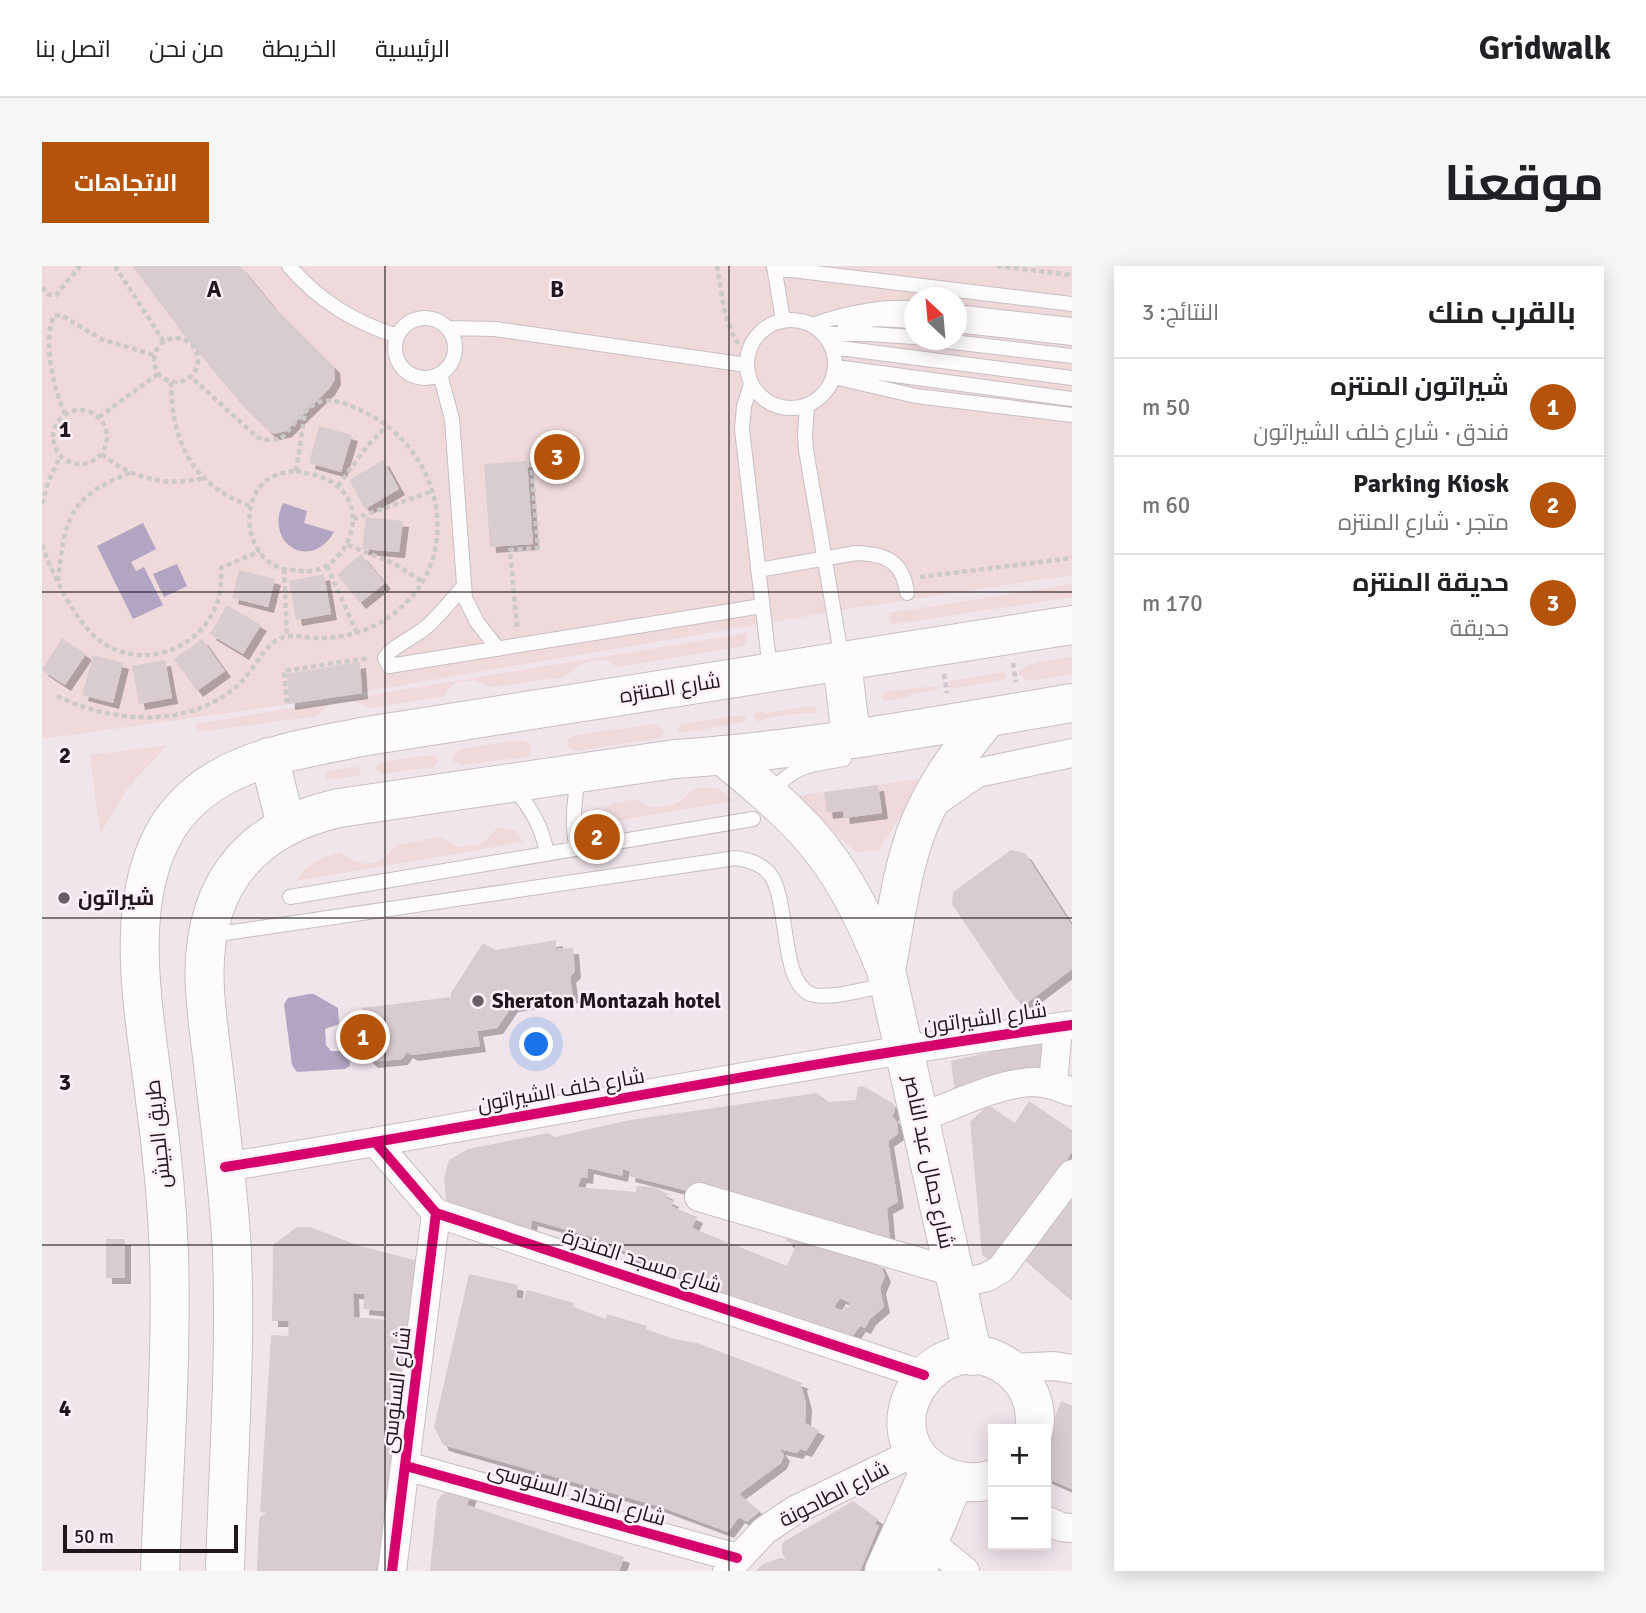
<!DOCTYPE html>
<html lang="ar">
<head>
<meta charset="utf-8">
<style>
	:root { --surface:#fff; --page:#f6f6f6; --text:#202124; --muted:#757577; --line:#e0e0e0; --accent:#b45309 }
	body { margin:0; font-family:Signika,Cairo,sans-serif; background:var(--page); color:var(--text); direction:rtl }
	.controls { position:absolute; right:21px; bottom:21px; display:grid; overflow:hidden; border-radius:0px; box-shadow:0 4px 18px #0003 }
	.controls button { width:63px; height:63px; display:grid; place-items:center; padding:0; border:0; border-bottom:2px solid var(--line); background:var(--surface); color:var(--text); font:35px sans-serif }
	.compass { position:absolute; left:862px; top:21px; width:63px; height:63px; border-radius:50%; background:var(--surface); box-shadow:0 4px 18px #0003; rotate:334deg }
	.scale { position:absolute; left:21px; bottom:18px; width:175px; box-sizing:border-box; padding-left:7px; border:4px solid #1f171c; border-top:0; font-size:19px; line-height:24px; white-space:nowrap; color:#1f171c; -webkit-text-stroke:5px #fef0f8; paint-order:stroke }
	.you { position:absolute; left:495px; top:779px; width:24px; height:24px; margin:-18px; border:5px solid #fff; border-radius:50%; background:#1a73e8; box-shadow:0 0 0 10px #1a73e833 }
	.badge { display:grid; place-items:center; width:46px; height:46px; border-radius:50%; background:var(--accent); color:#fff; font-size:23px; font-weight:700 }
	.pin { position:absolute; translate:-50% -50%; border:4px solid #fff; box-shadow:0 2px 7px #0006 }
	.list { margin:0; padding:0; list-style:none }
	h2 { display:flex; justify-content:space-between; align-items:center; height:91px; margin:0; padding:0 28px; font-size:30px }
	h2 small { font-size:23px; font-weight:400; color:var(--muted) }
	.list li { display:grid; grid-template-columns:46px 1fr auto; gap:21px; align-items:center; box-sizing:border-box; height:98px; padding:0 28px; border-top:2px solid var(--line) }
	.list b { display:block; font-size:26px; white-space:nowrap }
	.list p { margin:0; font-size:23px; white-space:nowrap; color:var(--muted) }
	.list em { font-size:23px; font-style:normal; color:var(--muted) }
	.map { position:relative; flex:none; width:1030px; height:1305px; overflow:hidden; direction:ltr; border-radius:0px }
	header { display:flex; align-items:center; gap:42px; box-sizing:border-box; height:98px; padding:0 35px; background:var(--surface); border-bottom:2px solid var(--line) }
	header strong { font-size:33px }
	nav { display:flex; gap:38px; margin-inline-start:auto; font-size:24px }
	.intro { display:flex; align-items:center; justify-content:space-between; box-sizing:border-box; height:168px; padding:0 42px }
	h1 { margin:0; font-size:49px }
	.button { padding:18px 32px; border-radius:0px; background:var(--accent); color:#fff; font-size:24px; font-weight:700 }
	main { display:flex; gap:42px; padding:0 42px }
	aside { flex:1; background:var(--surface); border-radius:0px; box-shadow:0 4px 18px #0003 }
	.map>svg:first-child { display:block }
	.green { fill:#efd9db; fill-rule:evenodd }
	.water { fill:#b1a5c1 }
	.building { fill:#d9ccd0; fill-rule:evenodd; filter:url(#shadow) }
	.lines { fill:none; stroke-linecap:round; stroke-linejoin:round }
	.lane-casing { stroke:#c8bec4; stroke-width:16 }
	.street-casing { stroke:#c8bec4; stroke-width:30 }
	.primary-casing { stroke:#c8bec4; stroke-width:40 }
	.highway-casing { stroke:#c8bec4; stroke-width:40 }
	.path { stroke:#cdc9cb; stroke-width:4.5; stroke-dasharray:5 3.5; stroke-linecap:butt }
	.lane { stroke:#fdfbfc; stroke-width:14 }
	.street { stroke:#fdfbfc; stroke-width:28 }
	.primary { stroke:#fdfbfc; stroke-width:38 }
	.highway { stroke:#fdfbfc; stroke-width:38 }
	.cycleway-casing { stroke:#fef0f8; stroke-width:15 }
	.cycleway { stroke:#d6006c; stroke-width:10 }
	.grid { fill:none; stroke:#1f171c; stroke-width:2; stroke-opacity:0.55 }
	.poi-dot { fill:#685f65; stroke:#fef0f8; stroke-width:2.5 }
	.labels { text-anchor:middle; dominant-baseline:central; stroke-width:5; stroke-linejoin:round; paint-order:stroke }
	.street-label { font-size:21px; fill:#1f171c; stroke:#fef0f8 }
	.poi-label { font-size:21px; font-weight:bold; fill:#1f171c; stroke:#fef0f8; text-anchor:start }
	.grid-label { font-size:23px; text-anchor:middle; font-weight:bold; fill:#1f171c; stroke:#fef0f8; stroke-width:5; stroke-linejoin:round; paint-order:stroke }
</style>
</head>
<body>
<header>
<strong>Gridwalk</strong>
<nav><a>الرئيسية</a><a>الخريطة</a><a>من نحن</a><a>اتصل بنا</a></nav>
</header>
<div class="intro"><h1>موقعنا</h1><a class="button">الاتجاهات</a></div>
<main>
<aside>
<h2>بالقرب منك<small>النتائج: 3</small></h2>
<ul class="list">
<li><span class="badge">1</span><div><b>شيراتون المنتزه</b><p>فندق · شارع خلف الشيراتون</p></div><em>50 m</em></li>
<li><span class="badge">2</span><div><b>Parking Kiosk</b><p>متجر · شارع المنتزه</p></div><em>60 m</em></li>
<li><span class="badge">3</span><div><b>حديقة المنتزه</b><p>حديقة</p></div><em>170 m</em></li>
</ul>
</aside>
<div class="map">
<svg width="1030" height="1305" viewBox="0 0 1030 1305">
	<defs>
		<filter id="shadow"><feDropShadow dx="6" dy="6" stdDeviation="0" flood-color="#0004"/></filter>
	</defs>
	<rect width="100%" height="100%" fill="#f1e5ec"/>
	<path class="green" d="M0 0H1030V309L812 342 243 439 0 473ZM872 32H914V74H872Z
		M1030 318V331L853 358 848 357 847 347Z
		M705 367 703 379 698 381 575 401 564 394H550L536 400 523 411 450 421 431 414 413 417 400 431 327 442 312 435H302L288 438 275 450 156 466 153 458Z
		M1030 391V408L985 415 976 407C988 394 1013 394 1030 391Z
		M961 406 965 411 963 413 909 423 906 421 907 415Z
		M894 420 897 422 895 424 869 428 867 431 843 435 839 431 842 426Z
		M771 440 774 441V447C755 448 735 448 717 456L711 451 712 447 716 445 724 447Z
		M700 449 704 452 700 457 640 467 636 464 638 458Z
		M613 458 617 459 622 465 618 472 533 485 526 481V473L533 469Z
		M480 474 488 477 490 481 487 489 483 491 421 499 412 496 411 490 418 483Z
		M126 479 87 520 58 568 48 489Z
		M389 489 394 490 397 495 391 501 339 508 333 503 338 496Z
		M314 501 319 503 318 509 285 514 282 510 286 505Z
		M882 512 837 584 814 586 755 534 754 530 782 526 785 547 801 545 802 552 840 547 836 519Z
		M662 521 678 523 692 535 552 559C554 538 578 536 595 533 603 544 627 542 638 535 649 527 646 523 662 521Z
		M456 561 474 564 481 576 254 615C264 598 280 591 298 586 320 603 337 602 354 579L398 571 418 581 435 579 445 573Z"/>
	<path class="water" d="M241 237 265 245 262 257 292 266C268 307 222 277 241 237Z
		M101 257 114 283 89 296 94 305 102 301 121 339 91 353 55 280Z
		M135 298 145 320 122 331 111 308Z
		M267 728H272L296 742 297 758 283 763 284 779 289 785H303L307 787 308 800 303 803 255 806 250 799 242 738 246 732Z"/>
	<path class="building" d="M90 0H198L230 39 292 101 293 113 287 123 244 165 232 168 227 165 199 138 145 73Z
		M277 160 310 169 299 206 267 197Z
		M341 194 357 223 323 243 307 214Z
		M485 195 491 278 448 281 442 198Z
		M324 251 361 255 357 286 320 283Z
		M319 288 343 317 318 337 295 309Z
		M197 304 233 313 226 341 190 332Z
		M282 308 289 348 254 354 247 315Z
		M185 339 219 359 201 388 168 368Z
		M20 372 44 388 23 419 0 404Z
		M160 373 183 405 155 425 132 393Z
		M51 389 81 397 71 437 40 429Z
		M123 394 130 432 97 438 90 400Z
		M318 396 320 427 247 438 245 408Z
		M836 519 840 547 802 552 801 545 785 547 782 526Z
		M563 564 564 576 548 578 546 567Z
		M969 584 983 587 1030 660V703L985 737 974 733 910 638 911 626Z
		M515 674 513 683 531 682 533 706 528 711 531 731 470 740 455 762 435 765 438 780 370 789 365 786 360 793 330 796 325 791 320 742 409 731V727L441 677 453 684Z
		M1005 773 1001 808 913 827 909 795Z
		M821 820 852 838 853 844 850 850 855 856 856 868 846 875 856 936 845 942 848 976 587 910 588 905 581 903 580 910 546 902 545 912 539 911 536 921 594 926 595 920 611 921 626 928 624 932 631 935 629 940 655 951 650 962 745 1000 754 979 744 975 749 962 837 997 843 1010 838 1022 842 1041 828 1053 823 1062 818 1060 809 1072 780 1069 582 989 584 986 553 972 490 954 487 972 414 944 404 933 402 912 407 894 426 883 506 867 513 871 588 854 775 827 787 836 814 834 816 821ZM798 1032 808 1037 806 1042 803 1040 801 1045 792 1041Z
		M987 835 1030 864V886L966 981 951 994 946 993 940 989 928 856 946 839 973 857Z
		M1030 922V1034L978 989Z
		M255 961H268L315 979 387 998 340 1305H215L217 1256 218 1251 225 1247 218 1246 229 1069 246 1070 247 1055H230L231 979ZM311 1027 323 1028 321 1043 342 1045 344 1054 312 1051Z
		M64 973H83V1012H64Z
		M427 1008 476 1019 474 1032 482 1033 485 1024 532 1037 531 1041 564 1053 565 1048 605 1060 604 1063 632 1073 655 1077 761 1117 759 1119 764 1138 763 1157 777 1164 764 1185 758 1183 755 1187 737 1183 742 1189 739 1197 697 1228 718 1245 705 1256 697 1251 686 1266 619 1241 401 1179 392 1161Z
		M1019 1135 1030 1140V1223L1004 1212V1173Z
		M412 1222 430 1226 425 1239 582 1291 577 1305H388L395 1235 400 1229Z
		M811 1235 836 1253 833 1258 837 1260 818 1305H714L721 1298 738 1292 744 1293 740 1288V1277Z"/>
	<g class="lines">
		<g class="lane-casing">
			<path id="lane" d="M247 0C277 35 312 56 355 70
				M732 0 741 54
				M733 2 1030 38
				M914 46 1030 59
				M353 82a30 30 0 1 1 60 0a30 30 0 1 1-60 0Z
				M705 98a44 44 0 1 1 88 0a44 44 0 1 1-88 0Z
				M802 57 835 53 872 55
				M770 59C804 47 837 40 872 42
				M914 59 1030 72
				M406 62 453 63 705 99
				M782 68H829L872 71
				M894 74 1030 90
				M790 81 1030 112
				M794 101 1030 133
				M398 108 410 153 423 332 435 356 456 383
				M792 111 874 130 1030 149
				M709 118 702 140 700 163 728 404
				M765 140 763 169 764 184 800 394
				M716 304 814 287C844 288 861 295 865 327
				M421 321C409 335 397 350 383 362 372 371 348 382 343 392L347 400 720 340
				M470 520C488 541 500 559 505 588
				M728 527C754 498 765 500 802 493
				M535 583C529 557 533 534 536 508
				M248 631 711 553
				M170 669 694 592C706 594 718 597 727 607 749 633 736 721 772 729 792 733 825 722 846 719"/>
		</g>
		<g class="street-casing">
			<path id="street" d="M892 537 935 507 1030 487
				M1011 818 1016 761
				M877 852C911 840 957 816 993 816 1006 817 1018 821 1030 826
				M334 877 394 947 882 1109
				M183 901C466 856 746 798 1030 759
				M657 931 911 1006
				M914 1019 945 1011 959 1003 1030 908
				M967 1102 1012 1100 1030 1103
				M364 1200 695 1292
				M1004 1254 1019 1261 1030 1262
				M887 1276 923 1305
				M350 1305 394 947
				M685 1305 722 1265 753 1244 873 1186"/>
		</g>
		<g class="primary-casing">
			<path id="primary" d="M680 489C709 513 738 537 764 565 801 605 824 654 844 704L931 1090
				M844 704C854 653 861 587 885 541 901 508 923 479 946 451
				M951 1213C936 1219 914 1216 899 1209 818 1167 895 1049 967 1102 986 1116 996 1140 992 1163
				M842 1305 888 1203
				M875 1305 912 1215"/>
		</g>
		<g class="highway-casing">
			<path id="highway" d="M800 395 809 472
				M227 491 244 559
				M118 1305C122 1200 130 1093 127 987 125 936 120 885 113 834 103 749 78 636 127 559 170 494 249 486 319 471L1030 359
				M183 1305C186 1199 194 1093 190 987 187 926 179 867 172 807 166 752 154 698 172 644 192 585 239 555 297 542L633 493C766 484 898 459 1030 437"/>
		</g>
		<path class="path" d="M73 0 122 76
			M675 0C680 27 681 56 697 79
			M955 0 1030 9
			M0 21 7 29H14L38 0
			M112 94a22 22 0 1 1 44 0a22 22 0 1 1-44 0Z
			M129 116C130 176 149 218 208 240
			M11 171a27 27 0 1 1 54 0a27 27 0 1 1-54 0Z
			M23 148C12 125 0 74 12 50L19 49 59 73 112 89
			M57 151 116 108
			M60 188C90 213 124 221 162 212
			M254 205C268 208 283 210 294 219 321 240 313 279 288 297 280 304 269 306 258 305 253 304 247 304 242 303 203 293 195 233 228 212 236 207 245 206 254 205Z
			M254 205 263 147
			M296 220 325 180 345 160
			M0 238 6 216 18 191
			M311 253 391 225
			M0 279C10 308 34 357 58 375 101 406 161 383 176 334 179 324 179 313 179 302L218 285
			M306 279 353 298 381 316
			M285 300 315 367
			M242 303 245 370
			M878 311 1030 292
			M16 315C22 254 27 230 88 207
			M475 361 468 284 496 282 489 196
			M971 397 974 416
			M902 408 905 427
			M15 430C70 457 146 463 195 420 210 407 218 387 233 375 248 365 263 373 279 372 311 372 343 359 365 336 421 278 395 183 326 148 314 142 295 132 281 135 264 138 251 162 238 173L222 174 215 171 149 111
			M245 437 242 405 327 392"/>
		<use href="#lane" class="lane"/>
		<use href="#street" class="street"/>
		<use href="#primary" class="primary"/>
		<use href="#highway" class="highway"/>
		<g class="cycleway-casing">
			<path id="cycleway" d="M334 877 394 947 882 1109
				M183 901C466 856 746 798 1030 759
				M364 1200 695 1292
				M350 1305 394 947"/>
		</g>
		<use href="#cycleway" class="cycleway"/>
	</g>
	<path class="grid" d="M343 0V1305M687 0V1305M0 326H1030M0 652H1030M0 979H1030"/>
	<g class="poi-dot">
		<circle cx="22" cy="632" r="7"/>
		<circle cx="436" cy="735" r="7"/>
	</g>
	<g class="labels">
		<g class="street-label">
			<text transform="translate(628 422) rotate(-9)">شارع المنتزه</text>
			<text transform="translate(943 752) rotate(-8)">شارع الشيراتون</text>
			<text transform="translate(519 824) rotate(-10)">شارع خلف الشيراتون</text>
			<text transform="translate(116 868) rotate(-96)">طريق الجيش</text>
			<text transform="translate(887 896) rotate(78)">شارع جمال عبد الناصر</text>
			<text transform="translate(600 995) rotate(18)">شارع مسجد المندرة</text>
			<text transform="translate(354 1124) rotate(-83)">شارع السنوسى</text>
			<text transform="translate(535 1228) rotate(16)">شارع امتداد السنوسى</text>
			<text transform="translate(792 1228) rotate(-27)">شارع الطاحونة</text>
		</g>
		<g class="poi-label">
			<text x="36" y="632">شيراتون</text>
			<text x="450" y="735">Sheraton Montazah hotel</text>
		</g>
	</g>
	<g class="grid-label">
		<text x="172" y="31">A</text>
		<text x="515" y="31">B</text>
		<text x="23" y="171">1</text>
		<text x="23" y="497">2</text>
		<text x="23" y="824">3</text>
		<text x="23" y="1150">4</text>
	</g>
</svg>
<div class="controls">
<button>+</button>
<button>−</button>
</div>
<svg class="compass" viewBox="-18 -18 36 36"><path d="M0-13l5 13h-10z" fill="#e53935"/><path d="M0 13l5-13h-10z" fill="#757577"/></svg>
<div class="scale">50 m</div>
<div class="you"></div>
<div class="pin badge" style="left:321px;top:771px">1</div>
<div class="pin badge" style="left:555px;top:571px">2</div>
<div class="pin badge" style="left:515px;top:191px">3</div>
</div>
</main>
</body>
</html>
